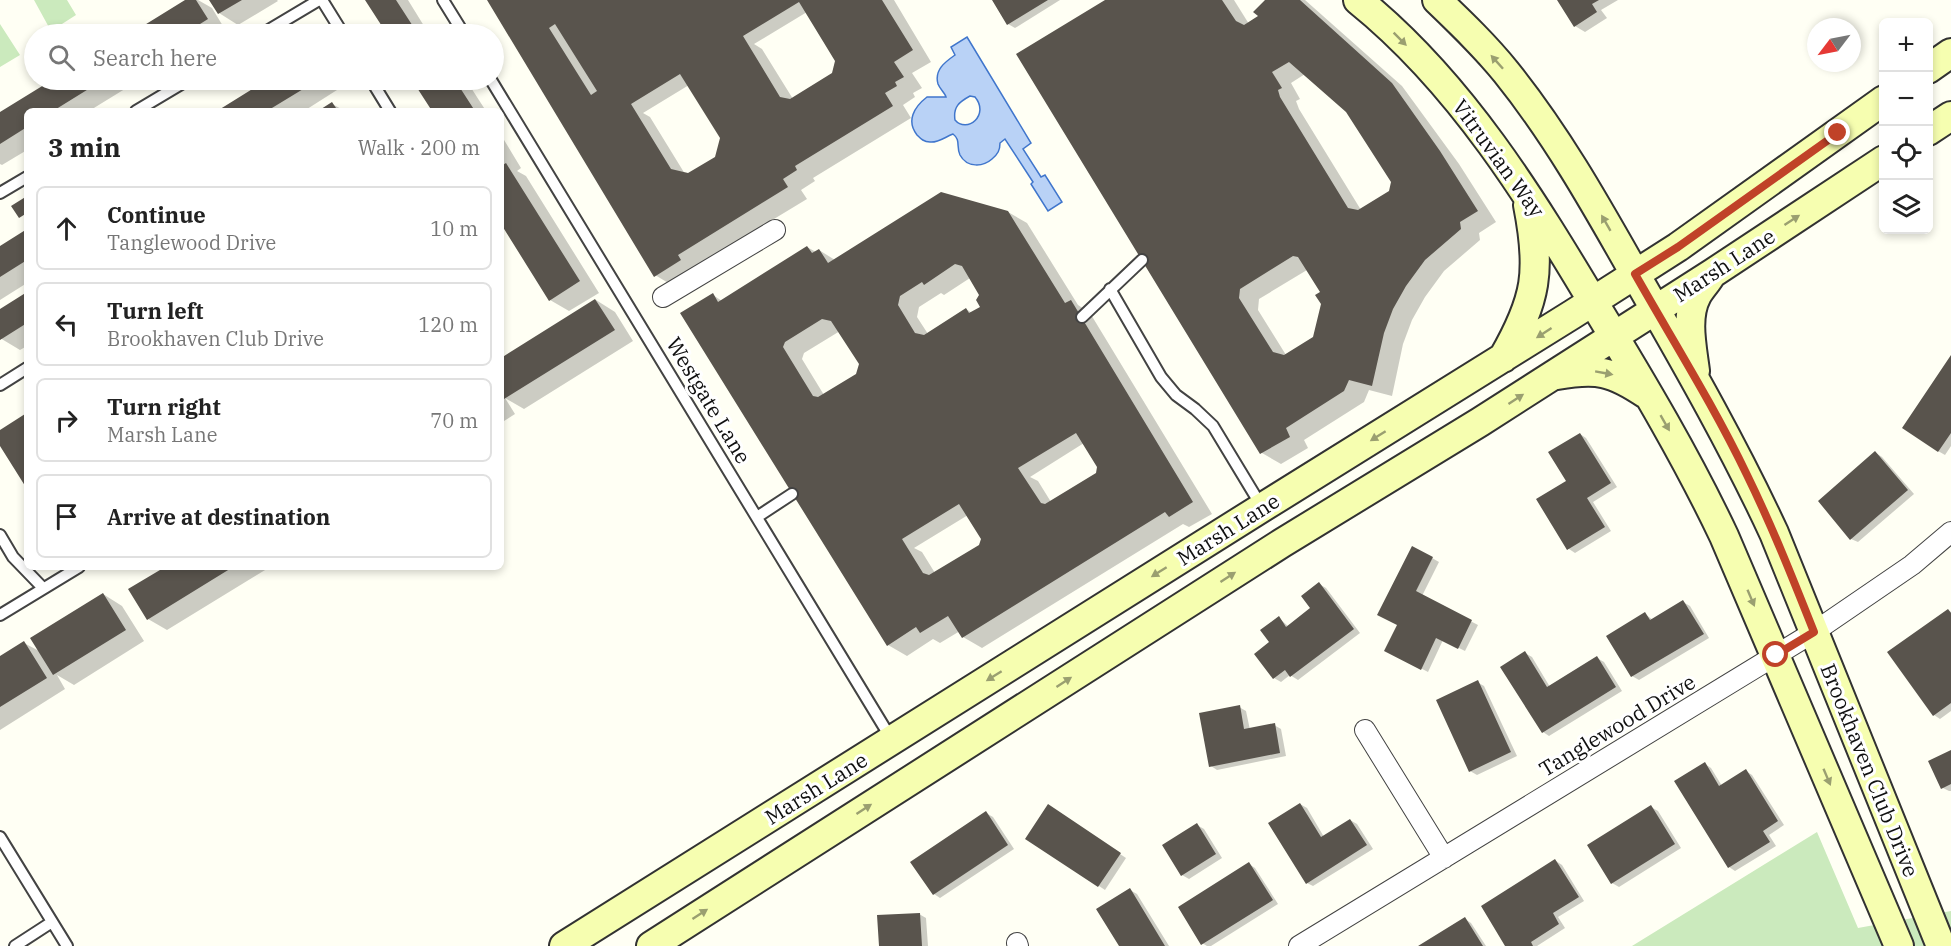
<!DOCTYPE html>
<html lang="en">
<head>
<meta charset="utf-8">
<style>
	:root { --surface:#fff; --page:#f6f6f6; --text:#222; --muted:#767676; --line:#e0e0e0 }
	body { margin:0; font-family:"IBM Plex Serif",serif; background:var(--page); color:var(--text) }
	.controls { position:absolute; right:18px; top:18px; display:grid; overflow:hidden; border-radius:9px; box-shadow:0 3px 9px #0003 }
	.controls button { width:54px; height:54px; display:grid; place-items:center; padding:0; border:0; border-bottom:2px solid var(--line); background:var(--surface); color:var(--text); font:30px sans-serif }
	.compass { position:absolute; left:1807px; top:18px; width:54px; height:54px; border-radius:50%; background:var(--surface); box-shadow:0 3px 9px #0003; rotate:238deg }
	.stop { position:absolute; width:18px; height:18px; margin:-14px; border:4px solid #c04228; border-radius:50%; background:#fff }
	.stop.end { background:#c04228; border-color:#fff; box-shadow:0 2px 6px #0008 }
	.list { margin:0; padding:0; list-style:none }
	h2 { display:flex; justify-content:space-between; align-items:center; height:78px; margin:0; padding:0 24px; font-size:26px }
	h2 small { font-size:20px; font-weight:400; color:var(--muted) }
	.list li { display:grid; grid-template-columns:39px 1fr auto; gap:18px; align-items:center; box-sizing:border-box; height:84px; margin:0 12px 12px; padding:0 12px; border:2px solid var(--line); border-radius:9px }
	.list b { display:block; font-size:22px; white-space:nowrap }
	.list p { margin:0; font-size:20px; white-space:nowrap; color:var(--muted) }
	.list em { font-size:20px; font-style:normal; color:var(--muted) }
	.icon { flex:none; width:33px; height:33px; fill:none; stroke:currentColor; stroke-width:2; stroke-linecap:round; stroke-linejoin:round }
	.map { position:relative; flex:none; width:1951px; height:946px; overflow:hidden }
	.search { position:absolute; background:var(--surface); box-shadow:0 3px 9px #0003; left:24px; top:24px; width:480px; height:66px; display:flex; align-items:center; gap:15px; box-sizing:border-box; padding:0 21px; border-radius:33px; color:var(--muted); font-size:22px }
	.panel { position:absolute; background:var(--surface); box-shadow:0 3px 9px #0003; left:24px; top:108px; width:480px; height:462px; border-radius:9px }
	.map>svg:first-child { display:block }
	.green { fill:#cbeabd }
	.water { fill:#b9d2f6; stroke:#4076cc; stroke-width:1.5; fill-rule:evenodd }
	.shadow { fill:#0003; fill-rule:evenodd }
	.building { fill:#59544d; fill-rule:evenodd }
	.lines { fill:none; stroke-linecap:round; stroke-linejoin:round }
	.lane-casing { stroke:#434343; stroke-width:14 }
	.street-casing { stroke:#434343; stroke-width:22 }
	.secondary-casing { stroke:#323232; stroke-width:32 }
	.lane { stroke:#fff; stroke-width:10 }
	.street { stroke:#fff; stroke-width:20 }
	.secondary { stroke:#f6feb0; stroke-width:28 }
	.oneway { fill:#9a9f70 }
	.route { stroke:#c04228; stroke-width:8 }
	.labels { text-anchor:middle; dominant-baseline:central; stroke-width:6; stroke-linejoin:round; paint-order:stroke }
	.street-label { font-size:21px; fill:#101010; stroke:#fff }
</style>
</head>
<body>
<div class="map">
<svg width="1951" height="946" viewBox="0 0 1951 946">
	<rect width="100%" height="100%" fill="#fffff4"/>
	<path class="green" d="M34 0H67L76 15 51 31Z
		M0 24 20 55 0 67Z
		M1817 832 1858 928 1951 911V946H1632Z"/>
	<path class="water" d="M967 37 1031 143 1023 149 1041 177 1045 175 1062 202 1048 211 1031 184 1033 182 1005 139 1000 143C1000 150 998 154 992 159 983 167 967 168 960 155 956 147 961 140 953 134 945 137 938 143 930 142 924 142 921 139 917 135 906 121 914 107 927 97H946C945 93 940 89 938 84 934 70 945 62 955 55L951 47ZM970 96 975 97C990 115 967 134 955 120 953 107 959 102 970 96Z"/>
	<path class="shadow" d="M188 0H198L212 8 226 31 220 34H133Z
		M211 0H277L278 1 238 25 219 13Z
		M367 0H408L429 34H388Z
		M489 0H894L931 62 912 73 922 88 913 93 915 97 903 105 911 118 813 178 815 181 801 190 807 199 696 266 675 287 655 275ZM807 12 836 61 833 74 793 99 762 49 754 44ZM689 85 721 138 716 158 689 175 685 174 650 117 643 113Z
		M993 0H1060L1015 28 1008 24Z
		M1108 0H1234L1249 24 1261 16 1267 0H1305L1402 86 1459 164 1496 222 1479 233 1480 240 1444 271 1425 297 1412 320 1403 344 1392 396 1369 390 1364 402 1304 440 1308 448 1281 464 1262 453ZM1305 74 1347 111 1392 182 1390 192 1361 210 1299 109 1296 101 1300 99 1291 83ZM1307 270 1322 292 1323 304 1314 338 1286 355 1258 310 1259 299Z
		M1559 0H1618L1601 10 1607 18 1585 32 1575 26Z
		M54 80H130L133 84 89 111H27V150L2 165 0 164V114Z
		M270 80H331L337 90 304 111H220Z
		M414 80H466L486 111H434Z
		M332 104 345 111H321Z
		M501 135 521 168 517 171 526 176 599 293 569 311 550 300 501 221Z
		M1008 212 1027 223 1078 305 1090 313 1212 514 1189 527 1183 524 982 648 963 637 960 631 940 643 933 639 907 656 888 645 713 295 722 301 807 247 816 252 819 250 835 260ZM970 278 980 295 982 307 972 313 966 309 928 334 917 317 919 307 941 293 944 295ZM840 331 861 364 857 375 824 395 802 359 804 353ZM1084 443 1099 467 1097 474 1051 502 1038 481 1030 477ZM968 515 982 539 980 546 935 573 922 552 914 548Z
		M27 231V283L0 300V248Z
		M27 294V346L20 350 0 338V311Z
		M596 300 615 312 633 341 524 409 505 398 515 414 501 423V360Z
		M1951 358V446L1945 455 1938 451Z
		M1580 434 1586 438 1617 487 1593 502 1611 531 1575 553 1569 549 1568 481Z
		M1876 453 1882 457 1914 494 1858 542 1851 539Z
		M1432 558 1439 562 1422 596 1478 625 1465 651 1443 640 1428 672 1386 650Z
		M168 567H270L167 630 148 619Z
		M1319 584 1326 588 1360 633 1298 680 1290 675 1281 682 1274 678 1256 654 1272 642 1279 618 1289 627 1312 609Z
		M103 594 122 606 144 641 74 685 57 675 65 689 0 730V658L24 643 41 652Z
		M1683 602 1690 606 1709 638 1639 680 1632 676 1608 636 1645 614 1653 620Z
		M1948 610 1951 612V711L1940 719 1934 715Z
		M1525 653 1532 657 1550 687 1597 658 1604 662 1622 691 1549 736 1543 732Z
		M1477 682 1484 686 1517 756 1477 775 1470 771Z
		M1239 707 1246 711 1250 730 1274 725 1281 729 1286 756 1217 770 1211 766Z
		M1951 752V791H1949L1943 788Z
		M1705 764 1711 768 1722 786 1746 771 1752 775 1784 825 1769 835 1776 846 1735 871 1729 867Z
		M1300 804 1307 808 1324 837 1350 820 1357 824 1373 849 1313 886 1307 883Z
		M1651 807 1658 811 1681 848 1619 887 1612 883Z
		M1054 810 1126 858 1105 890 1027 838Z
		M986 813 993 817 1014 849 940 898 934 894Z
		M1197 825 1204 829 1222 858 1189 879 1182 875Z
		M1556 861 1562 865 1584 901 1558 917 1565 928 1537 946H1507Z
		M1249 864 1255 868 1278 904 1211 946H1207L1202 943Z
		M1130 890 1137 894 1169 946H1121Z
		M919 914 926 918 928 946H880Z
		M1465 919 1471 923 1486 946H1421Z"/>
	<path class="building" d="M185 0H196L208 19 184 34H130Z
		M209 0H242L218 14Z
		M365 0H396L418 34H387Z
		M487 0H882L913 50 894 62 904 77 895 82 897 86 885 93 893 106 795 166 797 170 783 179 788 187 678 255 681 260 654 277ZM799 2 835 61 832 73 790 99 780 97 743 36ZM555 24 597 91 591 95 549 28ZM680 74 720 138 715 157 688 173 671 169 631 104Z
		M992 0H1048L1007 25Z
		M1105 0H1222L1236 21 1244 25 1258 16 1253 12 1265 0H1300L1392 83 1440 151 1478 211 1460 222 1461 229 1425 260 1406 286 1393 309 1384 333 1372 386 1349 380 1344 391 1286 428 1290 437 1260 454 1016 54ZM1289 62 1346 112 1391 182 1389 191 1358 210 1348 208 1280 97 1278 90 1282 88 1272 72ZM1293 256 1298 257 1320 292 1315 295 1321 304 1313 337 1284 355 1273 352 1239 298 1240 289Z
		M1557 0H1599L1592 4 1597 12 1574 27Z
		M52 80H103L53 111H27V127L0 144V112Z
		M267 80H318L267 111H217Z
		M412 80H455L475 111H432Z
		M332 102 338 111H318Z
		M506 163 580 281 549 301 501 224V166Z
		M941 192 1008 211 1065 303 1071 300 1193 502 1169 517 1165 512 962 638 948 616 920 633 916 627 887 646 680 313 713 293 718 302 807 246 812 253 819 249 828 263ZM955 264 962 266 979 295 976 300 980 307 969 313 966 308 924 335 915 333 898 305 900 296 922 282 924 285ZM822 319 831 321 859 364 856 374 818 397 813 396 783 347 785 342ZM1076 433 1097 467 1096 473 1045 504 1041 503 1018 468ZM959 504 981 539 979 545 929 575 923 573 902 539Z
		M27 196V213L19 218 11 206Z
		M27 229V260L0 277V246Z
		M27 292V323L0 340V309Z
		M595 299 615 330 504 399 501 395V358Z
		M1951 355V433L1938 452 1902 428Z
		M25 414 27 417V489L0 446V430Z
		M1580 433 1611 483 1587 498 1605 527 1567 550 1536 499 1566 481 1548 452Z
		M1875 451 1908 490 1850 540 1818 501Z
		M1412 546 1433 557 1416 591 1472 620 1458 649 1436 638 1421 670 1384 651 1397 625 1377 615Z
		M165 567H233L147 620 128 589Z
		M1319 582 1354 629 1290 677 1285 670 1273 679 1254 654 1269 642 1260 630 1279 616 1286 627 1310 608 1301 596Z
		M103 593 126 630 53 675 30 638Z
		M1683 600 1704 634 1631 677 1606 636 1645 612 1650 620Z
		M1948 609 1951 613V703L1933 716 1887 652Z
		M24 641 47 678 0 707V656Z
		M1525 651 1547 687 1597 656 1616 687 1542 733 1500 667Z
		M1478 680 1511 752 1469 772 1436 700Z
		M1240 705 1244 729 1275 723 1280 753 1209 767 1199 713Z
		M1951 750V784L1941 789 1928 761Z
		M1705 762 1719 786 1746 769 1778 821 1763 831 1770 842 1728 868 1674 781Z
		M1300 803 1321 837 1350 819 1367 845 1306 884 1268 823Z
		M1048 804 1121 853 1098 887 1025 839Z
		M1651 805 1675 844 1611 884 1587 845Z
		M986 811 1008 845 933 895 910 862Z
		M1197 823 1216 854 1181 876 1162 845Z
		M1555 859 1579 897 1553 913 1559 924 1531 942 1533 946H1505L1481 906Z
		M1249 862 1273 900 1201 945 1178 907Z
		M1130 888 1165 946H1119L1096 909Z
		M920 913 922 946H879L877 915Z
		M1465 917 1483 946H1418Z"/>
	<g class="lines">
		<g class="lane-casing">
			<path id="lane" d="M322 0 343 34
				M443 0 464 34
				M262 34 319 0
				M371 80 390 111
				M491 80 892 740
				M136 111 188 80
				M0 193 27 177
				M1110 289 1161 377 1176 395 1195 409 1213 426 1262 507
				M1082 317 1142 260
				M0 385 27 368
				M757 517 792 494
				M0 535 13 557 43 588
				M0 615 79 567
				M0 837 67 946
				M15 946 52 922"/>
		</g>
		<g class="street-casing">
			<path id="street" d="M663 297 775 230
				M1365 730 1444 858
				M1017 943 1018 946
				M1299 946 1814 632 1912 565 1951 532"/>
		</g>
		<g class="secondary-casing">
			<path id="secondary" d="M1358 0C1461 83 1531 198 1598 310 1643 384 1687 458 1724 536L1899 946
				M1437 0C1461 23 1485 46 1506 72 1560 139 1601 214 1643 288 1689 368 1735 449 1774 533L1941 946
				M1928 69 1951 53
				M1928 131 1951 116
				M1503 358C1537 299 1541 271 1528 205
				M1695 371C1692 347 1685 317 1697 295 1701 288 1707 282 1711 275
				M1557 375C1597 368 1612 371 1646 394
				M564 946 1263 507 1573 314 1678 247 1884 100
				M651 946 1282 543 1480 422 1713 273 1884 160"/>
		</g>
		<use href="#lane" class="lane"/>
		<use href="#street" class="street"/>
		<use href="#secondary" class="secondary"/>
	</g>
	<defs><path id="oneway-solid" d="M-6-.8H1V-3.2L6.5 0L1 3.2V.8H-6Z" transform="scale(1.5)"/></defs>
	<g class="oneway">
		<use href="#oneway-solid" transform="translate(1400 39) rotate(45)"/>
		<use href="#oneway-solid" transform="translate(1497 62) rotate(-132)"/>
		<use href="#oneway-solid" transform="translate(1792 220) rotate(-33)"/>
		<use href="#oneway-solid" transform="translate(1606 223) rotate(-120)"/>
		<use href="#oneway-solid" transform="translate(1544 333) rotate(147)"/>
		<use href="#oneway-solid" transform="translate(1604 373) rotate(10)"/>
		<use href="#oneway-solid" transform="translate(1516 399) rotate(-33)"/>
		<use href="#oneway-solid" transform="translate(1665 423) rotate(60)"/>
		<use href="#oneway-solid" transform="translate(1378 436) rotate(148)"/>
		<use href="#oneway-solid" transform="translate(1159 572) rotate(148)"/>
		<use href="#oneway-solid" transform="translate(1228 577) rotate(-33)"/>
		<use href="#oneway-solid" transform="translate(1751 598) rotate(67)"/>
		<use href="#oneway-solid" transform="translate(994 676) rotate(148)"/>
		<use href="#oneway-solid" transform="translate(1064 682) rotate(-33)"/>
		<use href="#oneway-solid" transform="translate(1827 777) rotate(67)"/>
		<use href="#oneway-solid" transform="translate(864 809) rotate(-33)"/>
		<use href="#oneway-solid" transform="translate(700 914) rotate(-33)"/>
	</g>
	<g class="lines">
		<path class="route" d="M1776 655 1814 632C1793 579 1772 526 1747 475 1714 406 1673 341 1635 274L1678 247 1838 133"/>
	</g>
	<g class="labels">
		<g class="street-label">
			<text transform="translate(1499 158) rotate(54)">Vitruvian Way</text>
			<text transform="translate(1724 265) rotate(-33)">Marsh Lane</text>
			<text transform="translate(709 400) rotate(59)">Westgate Lane</text>
			<text transform="translate(1228 529) rotate(-32)">Marsh Lane</text>
			<text transform="translate(1617 725) rotate(-31)">Tanglewood Drive</text>
			<text transform="translate(1870 770) rotate(68)">Brookhaven Club Drive</text>
			<text transform="translate(816 788) rotate(-32)">Marsh Lane</text>
		</g>
	</g>
</svg>
<div class="controls">
<button>+</button>
<button>−</button>
<button><svg class="icon" aria-label="locate" viewBox="0 0 24 24"><circle cx="12" cy="12" r="6"/><path d="M12 2v4M12 18v4M2 12h4M18 12h4"/></svg></button>
<button><svg class="icon" aria-label="layers" viewBox="0 0 24 24"><path d="M12 4l9 5-9 5-9-5zM3 14l9 5 9-5"/></svg></button>
</div>
<svg class="compass" viewBox="-18 -18 36 36"><path d="M0-13l5 13h-10z" fill="#e53935"/><path d="M0 13l5-13h-10z" fill="#767676"/></svg>
<div class="stop" style="left:1776px;top:655px"></div>
<div class="stop end" style="left:1838px;top:133px"></div>
<div class="search"><svg class="icon" aria-label="search" viewBox="0 0 24 24"><circle cx="10" cy="10" r="6"/><path d="M15 15l6 6"/></svg>Search here</div>
<section class="panel">
<h2>3 min<small>Walk · 200 m</small></h2>
<ul class="list">
<li><svg class="icon" aria-label="ahead" viewBox="0 0 24 24"><path d="M12 20V5M6 11l6-6 6 6"/></svg><div><b>Continue</b><p>Tanglewood Drive</p></div><em>10 m</em></li>
<li><svg class="icon" aria-label="left" viewBox="0 0 24 24"><path d="M17 20v-9H6M10 6l-5 5 5 5"/></svg><div><b>Turn left</b><p>Brookhaven Club Drive</p></div><em>120 m</em></li>
<li><svg class="icon" aria-label="right" viewBox="0 0 24 24"><path d="M7 20v-9h11M14 6l5 5-5 5"/></svg><div><b>Turn right</b><p>Marsh Lane</p></div><em>70 m</em></li>
<li><svg class="icon" aria-label="arrive" viewBox="0 0 24 24"><path d="M6 21V4h12l-3 4 3 4H6"/></svg><div><b>Arrive at destination</b></div></li>
</ul>
</section>
</div>
</body>
</html>
